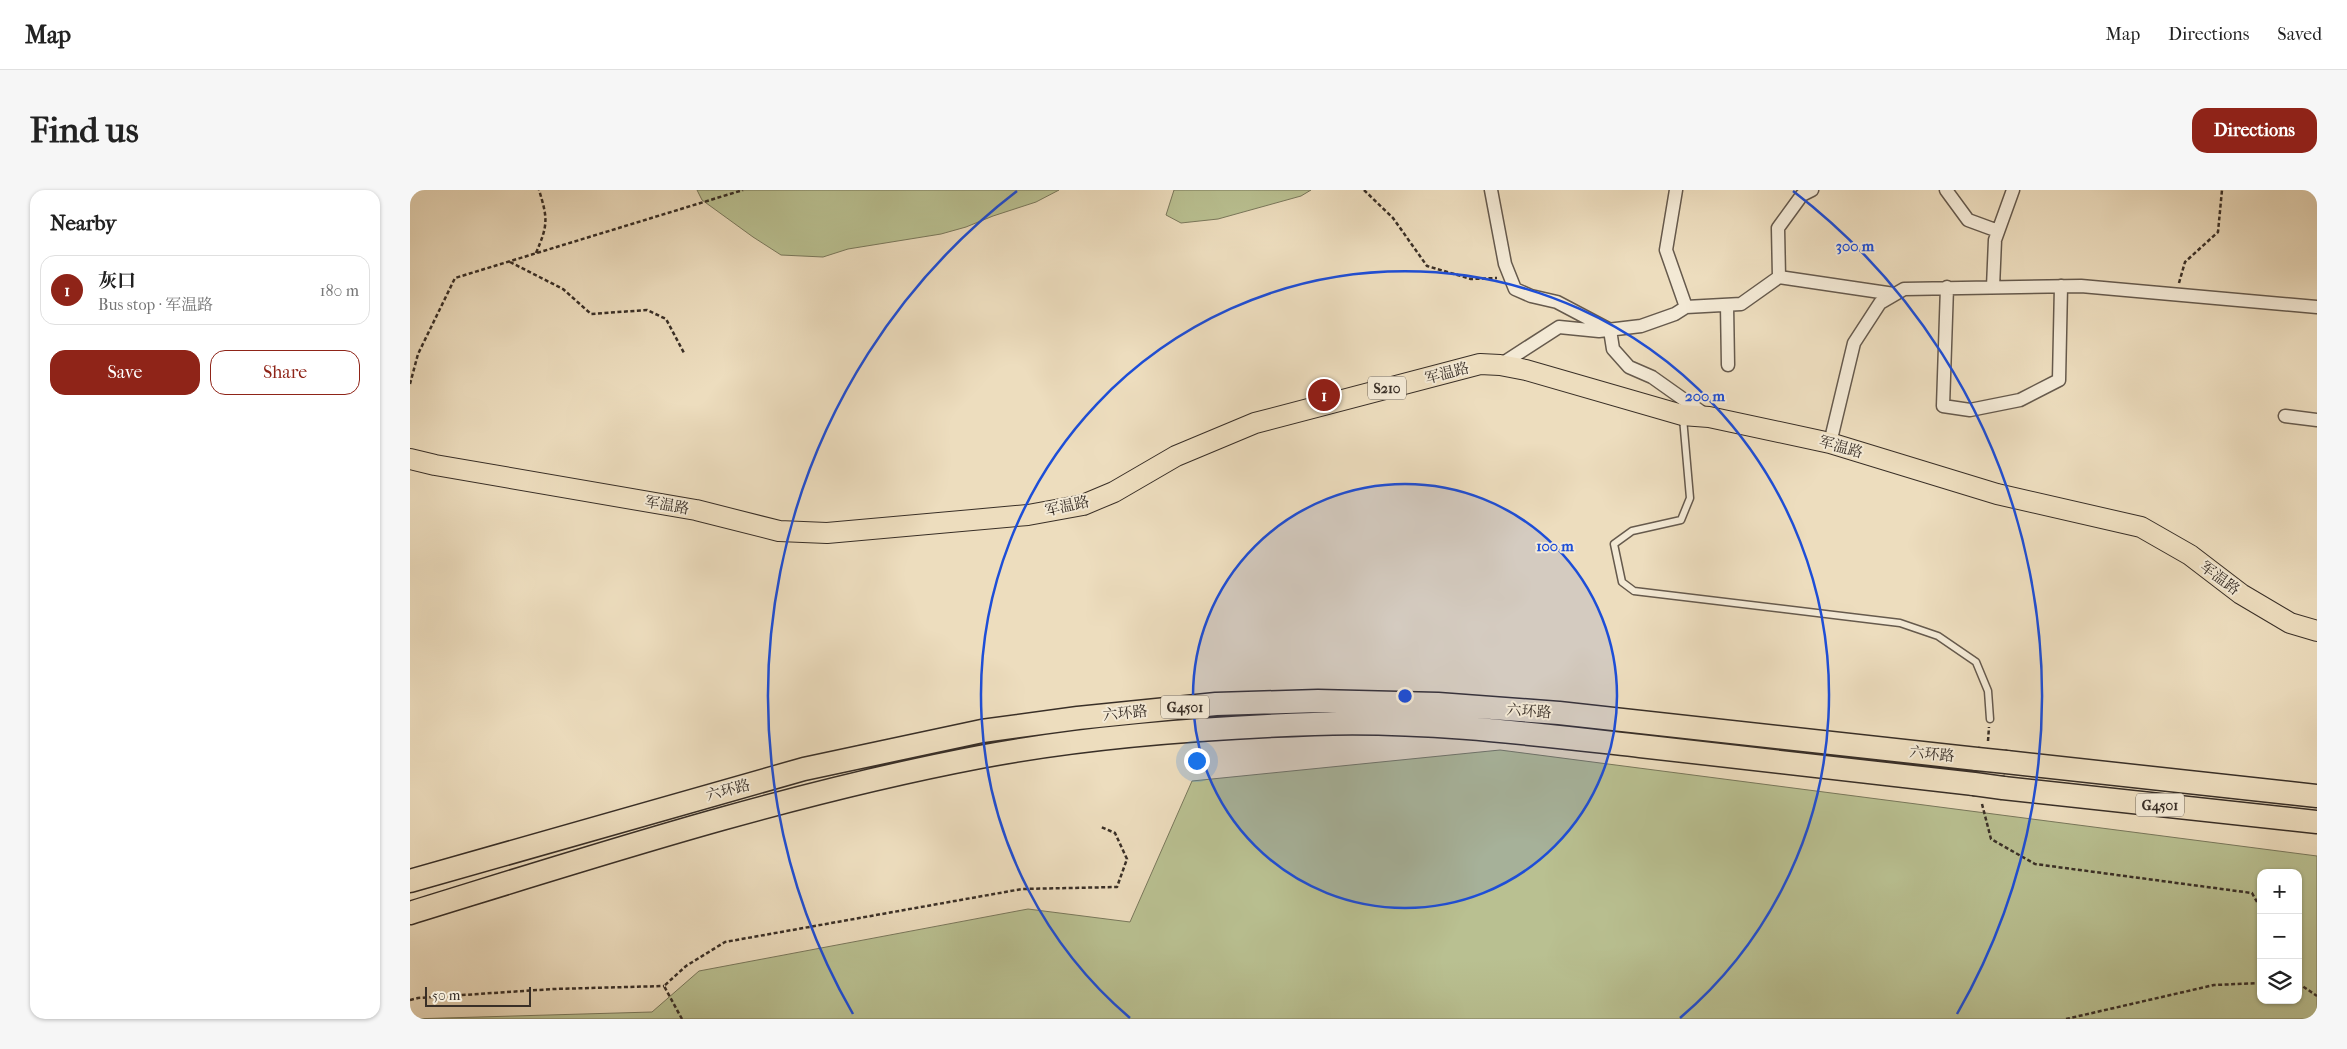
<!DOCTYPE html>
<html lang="en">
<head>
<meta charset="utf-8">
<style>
	:root { --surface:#fff; --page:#f6f6f6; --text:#222; --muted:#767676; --line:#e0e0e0; --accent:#8f2418 }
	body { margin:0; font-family:"IM FELL French Canon","Noto Serif SC",serif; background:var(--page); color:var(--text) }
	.controls { position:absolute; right:15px; bottom:15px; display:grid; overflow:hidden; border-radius:10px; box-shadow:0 1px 4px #0004 }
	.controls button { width:45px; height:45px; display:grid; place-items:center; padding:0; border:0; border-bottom:1px solid var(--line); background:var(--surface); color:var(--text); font:25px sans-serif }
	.scale { position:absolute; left:15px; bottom:12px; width:106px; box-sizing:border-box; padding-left:5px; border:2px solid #392f27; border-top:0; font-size:14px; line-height:18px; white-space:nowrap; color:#392f27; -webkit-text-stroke:4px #f3e9d5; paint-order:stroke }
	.you { position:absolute; left:786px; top:570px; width:18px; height:18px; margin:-12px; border:4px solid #fff; border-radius:50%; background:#1a73e8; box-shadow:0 0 0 8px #1a73e833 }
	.badge { display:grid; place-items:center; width:32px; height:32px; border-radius:50%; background:var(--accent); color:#fff; font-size:16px; font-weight:700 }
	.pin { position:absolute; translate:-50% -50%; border:2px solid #fff; box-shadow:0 1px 5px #0006 }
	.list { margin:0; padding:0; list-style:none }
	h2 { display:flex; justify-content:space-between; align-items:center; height:65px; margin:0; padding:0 20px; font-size:21px }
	h2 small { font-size:16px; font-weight:400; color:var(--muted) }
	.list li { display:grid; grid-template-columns:32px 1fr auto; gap:15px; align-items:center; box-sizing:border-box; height:70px; margin:0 10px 10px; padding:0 10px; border:1px solid var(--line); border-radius:15px }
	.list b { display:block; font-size:19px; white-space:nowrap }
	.list p { margin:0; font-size:16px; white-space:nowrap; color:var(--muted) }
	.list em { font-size:16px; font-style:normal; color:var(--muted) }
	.actions { display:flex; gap:10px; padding:15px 20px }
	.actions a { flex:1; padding:11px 0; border:1px solid var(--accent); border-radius:15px; text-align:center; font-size:18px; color:var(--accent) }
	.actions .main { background:var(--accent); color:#fff }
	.icon { flex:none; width:28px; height:28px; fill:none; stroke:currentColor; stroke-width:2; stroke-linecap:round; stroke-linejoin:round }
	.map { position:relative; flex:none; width:1907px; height:829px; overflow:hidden; border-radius:15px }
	header { display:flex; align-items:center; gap:30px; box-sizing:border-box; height:70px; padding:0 25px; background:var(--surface); border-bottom:1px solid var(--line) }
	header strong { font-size:24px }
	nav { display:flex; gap:28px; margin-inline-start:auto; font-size:18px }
	.intro { display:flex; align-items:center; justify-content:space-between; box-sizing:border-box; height:120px; padding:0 30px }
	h1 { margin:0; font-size:35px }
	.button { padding:12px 22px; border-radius:15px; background:var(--accent); color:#fff; font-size:18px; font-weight:700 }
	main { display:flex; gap:30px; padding:0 30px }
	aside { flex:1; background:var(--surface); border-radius:15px; box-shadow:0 1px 4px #0004 }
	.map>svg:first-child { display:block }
	.green { fill:#b9c091; stroke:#79785c; fill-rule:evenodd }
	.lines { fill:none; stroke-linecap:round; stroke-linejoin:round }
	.lane-casing { stroke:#665a4d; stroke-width:9 }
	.street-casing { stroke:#665a4d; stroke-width:15 }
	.primary-casing { stroke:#392f27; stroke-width:22 }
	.highway-casing { stroke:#392f27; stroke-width:25 }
	.path { stroke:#392f27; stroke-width:2.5; stroke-dasharray:4 2.5; stroke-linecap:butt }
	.lane { stroke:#f3e9d5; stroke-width:6 }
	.street { stroke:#f3e9d5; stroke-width:12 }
	.primary { stroke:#edddbe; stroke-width:20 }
	.highway { stroke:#edddbe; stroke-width:22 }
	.highway-bridge-casing { stroke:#392f27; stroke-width:25; stroke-linecap:butt }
	.highway-bridge { stroke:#edddbe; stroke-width:22 }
	.ring { fill:none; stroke:#1d4ed8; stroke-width:2.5 }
	.labels { text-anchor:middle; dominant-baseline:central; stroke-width:4; stroke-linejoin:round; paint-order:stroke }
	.shield { fill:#f3e9d5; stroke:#71675b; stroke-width:1 }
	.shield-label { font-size:14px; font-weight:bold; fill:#392f27 }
	.street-label { font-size:15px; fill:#392f27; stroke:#f3e9d5 }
	.centre { fill:#1d4ed8; stroke:#f3e9d5; stroke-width:2.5 }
	.ring-label { font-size:15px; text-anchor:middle; font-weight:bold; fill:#1d4ed8; stroke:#f3e9d5; stroke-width:4; stroke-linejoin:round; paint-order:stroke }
</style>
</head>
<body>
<header>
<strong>Map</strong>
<nav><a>Map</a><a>Directions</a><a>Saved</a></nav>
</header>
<div class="intro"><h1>Find us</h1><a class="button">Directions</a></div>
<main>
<aside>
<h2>Nearby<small></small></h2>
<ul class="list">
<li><span class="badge">1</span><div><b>灰口</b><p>Bus stop · 军温路</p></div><em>180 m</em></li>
</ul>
<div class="actions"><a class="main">Save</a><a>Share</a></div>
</aside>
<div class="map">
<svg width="1907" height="829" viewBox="0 0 1907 829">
	<rect width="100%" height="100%" fill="#edddbe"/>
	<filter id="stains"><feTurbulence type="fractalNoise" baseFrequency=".004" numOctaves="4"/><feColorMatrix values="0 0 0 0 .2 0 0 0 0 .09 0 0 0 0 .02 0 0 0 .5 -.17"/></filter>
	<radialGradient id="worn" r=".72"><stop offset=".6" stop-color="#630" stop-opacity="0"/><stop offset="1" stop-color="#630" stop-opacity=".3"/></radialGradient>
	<path class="green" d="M287 0H649L626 12 583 26 556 37 531 44 438 59 413 67 371 65 343 47 292 10Z
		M764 0H901L891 6 808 29 771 33 756 25Z
		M1090 560 1907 666V829H0L242 822 289 781 618 719 720 732 782 591ZM1851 683H1888V810H1851Z"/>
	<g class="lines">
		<g class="lane-casing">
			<path id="lane" d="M1273 228 1280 308 1271 330 1222 341 1204 354 1212 392 1224 401 1490 433 1528 446 1566 472 1578 501 1580 529"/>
		</g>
		<g class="street-casing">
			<path id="street" d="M1081 0 1095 74 1105 99 1121 106 1147 112 1200 140 1203 159 1219 177 1242 187 1297 226
				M1266 0 1256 60 1276 117
				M1536 0 1558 30 1588 41
				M1369 87 1368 38 1392 5 1402 0
				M1537 97 1533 216 1560 220 1610 210 1649 190 1651 96
				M1583 97 1585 50 1603 0
				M1317 115 1318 175
				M1090 175 1149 137 1189 141 1231 136 1265 124 1276 117 1331 114 1369 87 1484 104
				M1875 226 1907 230
				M1420 253 1444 153 1470 113 1494 99 1671 96 1907 117"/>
		</g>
		<g class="primary-casing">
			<path id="primary" d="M0 269 25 275 286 320 369 341 417 343 618 325 673 315 704 302 766 266 845 233 1070 174 1090 175 1116 180 1272 225 1299 227 1420 253 1587 304 1731 337 1780 365 1831 404 1880 433 1907 441"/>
		</g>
		<g class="highway-casing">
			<path id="highway" d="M1596 572 1907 606
				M1593 598 1907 632
				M0 691 394 579 572 541 668 528 806 514 908 511 1028 514 1149 523 1567 569
				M0 723C188 665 376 604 570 567 679 546 793 538 904 534 1013 530 1123 544 1230 556 1342 569 1453 582 1564 594"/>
		</g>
		<path class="path" d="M954 0 983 28 1017 76 1061 89 1087 88
			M126 63C138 35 138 29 129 0
			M100 72 153 99 181 124 237 120 256 129 274 163
			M1769 93 1775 72 1808 42 1812 0
			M0 194 8 164 45 88 333 0
			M1578 551 1579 537
			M1572 614 1581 649 1625 674 1842 703 1851 719
			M1888 793 1907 806
			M0 810 8 808 143 799 254 796
			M272 829 254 796 276 776 315 752 612 699 707 697 717 669 705 643 691 637
			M1656 829 1804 795 1851 793"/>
		<use href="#lane" class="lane"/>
		<use href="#street" class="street"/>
		<use href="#primary" class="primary"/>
		<use href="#highway" class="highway"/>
		<g class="highway-bridge-casing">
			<path id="highway-bridge" d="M1567 569 1596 572
				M1564 594 1593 598"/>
		</g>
		<use href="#highway-bridge" class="highway-bridge"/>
	</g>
	<circle cx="995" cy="506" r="212" fill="#1d4ed8" fill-opacity=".12"/>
	<g class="ring">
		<circle cx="995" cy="506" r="212"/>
		<path d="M720 828A424 424 0 1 1 1270 828"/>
		<path d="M443 824A637 637 0 0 1 607 1M1383 1A637 637 0 0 1 1547 824"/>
	</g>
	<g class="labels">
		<g class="shield">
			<rect x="958" y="186.5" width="38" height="23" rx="4"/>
			<rect x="751" y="505.5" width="48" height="23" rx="4"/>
			<rect x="1726" y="603.5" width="48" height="23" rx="4"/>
		</g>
		<g class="shield-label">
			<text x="977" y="198">S210</text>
			<text x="775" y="517">G4501</text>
			<text x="1750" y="615">G4501</text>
		</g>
		<g class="street-label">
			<text transform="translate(1037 183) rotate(-15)">军温路</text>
			<text transform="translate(1431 257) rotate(16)">军温路</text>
			<text transform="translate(257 315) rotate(10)">军温路</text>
			<text transform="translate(657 316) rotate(-13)">军温路</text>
			<text transform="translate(1810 388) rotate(37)">军温路</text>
			<text transform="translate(1119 521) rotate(4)">六环路</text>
			<text transform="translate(715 523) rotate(-6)">六环路</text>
			<text transform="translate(1522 564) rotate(6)">六环路</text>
			<text transform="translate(318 600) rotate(-15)">六环路</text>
		</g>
	</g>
	<circle cx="995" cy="506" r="8" class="centre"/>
	<g class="ring-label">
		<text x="1445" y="61">300 m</text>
		<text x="1295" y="211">200 m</text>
		<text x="1145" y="361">100 m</text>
	</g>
	<rect width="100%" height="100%" filter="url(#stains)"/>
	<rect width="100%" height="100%" fill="url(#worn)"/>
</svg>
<div class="controls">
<button>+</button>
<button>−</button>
<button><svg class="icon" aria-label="layers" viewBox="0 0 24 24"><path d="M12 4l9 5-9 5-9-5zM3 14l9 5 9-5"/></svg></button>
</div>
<div class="scale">50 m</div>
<div class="you"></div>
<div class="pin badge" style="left:914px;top:205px">1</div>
</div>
</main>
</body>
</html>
